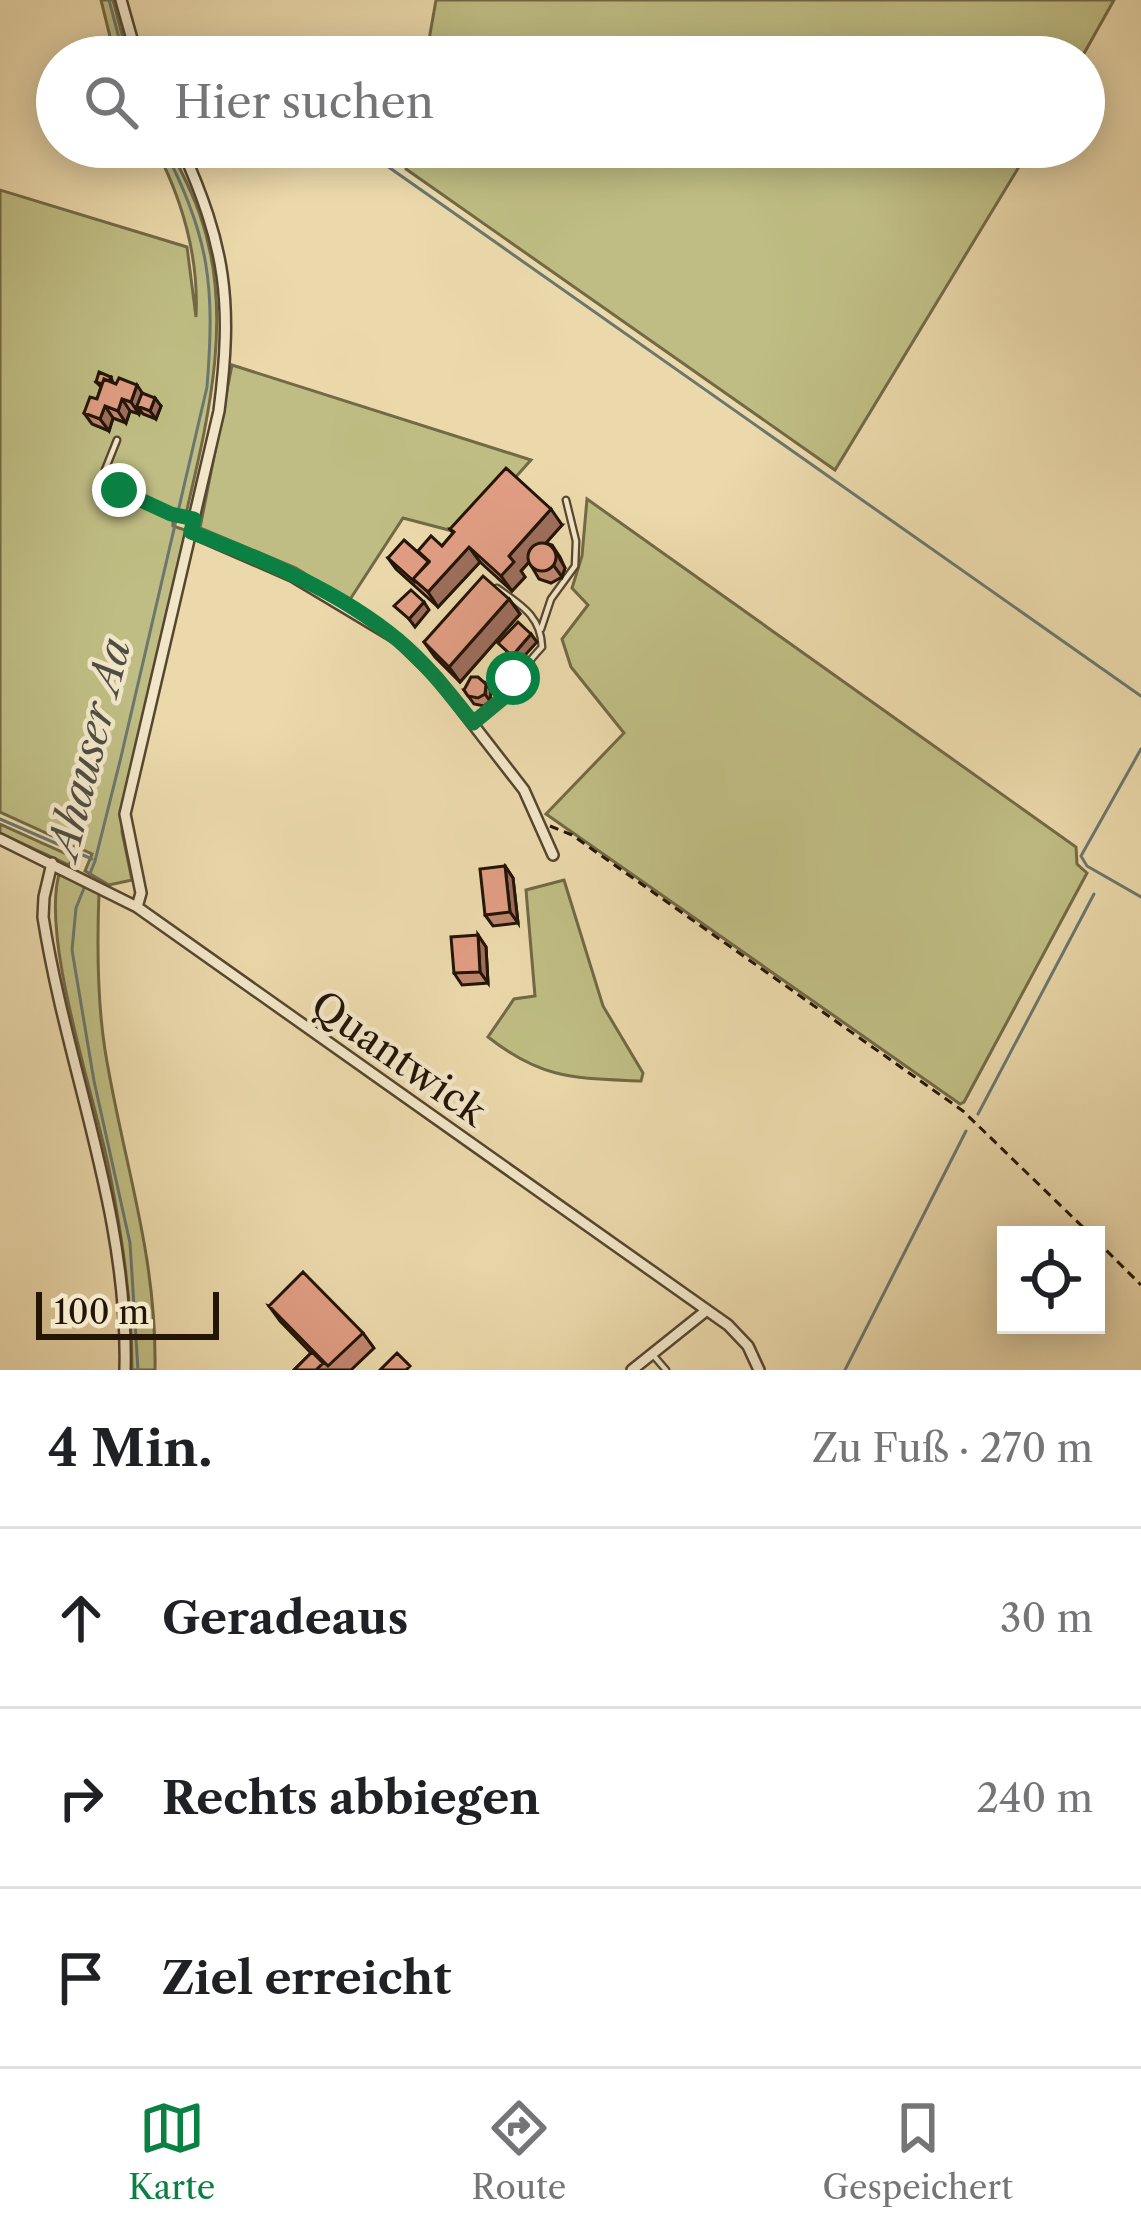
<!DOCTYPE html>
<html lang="de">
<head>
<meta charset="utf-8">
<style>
	:root { --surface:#fff; --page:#f2f2f2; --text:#202124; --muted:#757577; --line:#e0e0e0; --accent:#0b8043 }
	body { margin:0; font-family:"Libre Caslon Text",serif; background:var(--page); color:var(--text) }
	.controls { position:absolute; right:36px; bottom:36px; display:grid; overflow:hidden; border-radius:0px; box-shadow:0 6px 30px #0003 }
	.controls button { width:108px; height:108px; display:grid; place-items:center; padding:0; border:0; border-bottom:3px solid var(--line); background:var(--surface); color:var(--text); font:60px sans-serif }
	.scale { position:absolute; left:36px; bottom:30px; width:183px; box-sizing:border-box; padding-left:12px; border:6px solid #241507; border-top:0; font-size:33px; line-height:42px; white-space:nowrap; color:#241507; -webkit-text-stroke:9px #f2e6c8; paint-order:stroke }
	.stop { position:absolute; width:36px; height:36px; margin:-27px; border:9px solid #0b8043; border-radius:50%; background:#fff }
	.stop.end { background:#0b8043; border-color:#fff; box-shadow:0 3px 12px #0008 }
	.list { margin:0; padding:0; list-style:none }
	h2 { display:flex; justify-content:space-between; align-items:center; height:156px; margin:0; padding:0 48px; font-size:51px }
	h2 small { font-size:39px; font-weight:400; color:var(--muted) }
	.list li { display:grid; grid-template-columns:78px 1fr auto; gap:36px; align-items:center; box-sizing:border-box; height:180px; padding:0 48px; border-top:3px solid var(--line) }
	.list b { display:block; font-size:45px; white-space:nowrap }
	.list em { font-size:39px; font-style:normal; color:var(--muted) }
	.icon { flex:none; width:66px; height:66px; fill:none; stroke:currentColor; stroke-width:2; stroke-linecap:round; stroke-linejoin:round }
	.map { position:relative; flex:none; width:1141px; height:1370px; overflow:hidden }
	.search { position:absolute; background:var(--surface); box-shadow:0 6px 30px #0003; left:36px; right:36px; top:36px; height:132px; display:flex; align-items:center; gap:30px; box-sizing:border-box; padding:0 42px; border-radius:66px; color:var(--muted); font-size:45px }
	.sheet { height:696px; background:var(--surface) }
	nav { display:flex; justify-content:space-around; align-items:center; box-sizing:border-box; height:168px; border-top:3px solid var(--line); background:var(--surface); font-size:33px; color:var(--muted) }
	nav a { display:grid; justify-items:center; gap:6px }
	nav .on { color:var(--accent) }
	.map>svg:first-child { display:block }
	.green { fill:#bfbd83; stroke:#726945; stroke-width:3 }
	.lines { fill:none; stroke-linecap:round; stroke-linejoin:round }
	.stream { stroke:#6b776e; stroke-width:3 }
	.lane-casing { stroke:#564630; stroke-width:9 }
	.street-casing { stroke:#564630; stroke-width:14 }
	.path { stroke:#241507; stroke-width:3; stroke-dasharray:9 6; stroke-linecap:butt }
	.lane { stroke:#f2e6c8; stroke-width:4.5 }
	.street { stroke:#f2e6c8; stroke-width:9 }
	.wall { fill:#c18771; stroke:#241507; stroke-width:3 }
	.shaded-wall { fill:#9d6e5c; stroke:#241507; stroke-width:3 }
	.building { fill:#e09d83; stroke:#241507; stroke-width:3 }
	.route { stroke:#0b8043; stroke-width:15 }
	.labels { text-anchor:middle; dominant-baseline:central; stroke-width:9; stroke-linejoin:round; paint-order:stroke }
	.street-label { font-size:39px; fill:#241507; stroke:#f2e6c8 }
	.water-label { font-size:42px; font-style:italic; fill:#4e4e43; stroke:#f2e6c8 }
</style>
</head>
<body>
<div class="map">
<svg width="1141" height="1370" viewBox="0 0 1141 1370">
	<rect width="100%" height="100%" fill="#ebd9ab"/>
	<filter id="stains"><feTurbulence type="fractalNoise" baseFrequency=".00167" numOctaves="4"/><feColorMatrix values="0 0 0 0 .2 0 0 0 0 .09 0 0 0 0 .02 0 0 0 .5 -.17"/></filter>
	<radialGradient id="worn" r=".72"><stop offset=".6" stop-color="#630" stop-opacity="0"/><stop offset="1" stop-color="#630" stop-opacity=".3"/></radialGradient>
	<path class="green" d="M101 0H113L128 57H115Z
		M436 0H1114L1082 57H426Z
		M155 147H169C180 169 192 191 200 215 235 314 208 419 185 518L173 515V526L188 531 123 814 122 832 132 880 109 885 85 871 92 854 0 812V190L187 247 196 317C199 258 182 199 155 147Z
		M410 147H1031L835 470 406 169Z
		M232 365 531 460 464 534 403 518 349 601 296 568 200 528Z
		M587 499 1076 847 1077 864 1087 873 964 1102 960 1104 546 814 624 733 571 667 562 639 588 605 572 588 582 556Z
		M0 824 73 857 69 865 0 833Z
		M60 871 99 892C97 944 97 999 105 1050 123 1162 157 1253 155 1370H132C132 1302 122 1236 109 1169 95 1097 39 935 60 871Z
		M564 880 603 1006 643 1073 641 1081C575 1078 543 1080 488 1037L514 999 535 996 526 890Z"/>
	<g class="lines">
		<path class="stream" d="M109 0 124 57
			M360 147 1141 696
			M1141 749 1081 856 1087 866 1141 897
			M0 819 92 859
			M978 1114 1094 894
			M138 1370 130 1243 94 1081 72 950 76 908 95 861 121 757 207 387C215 287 210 237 163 147
			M845 1370 966 1131"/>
		<g class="lane-casing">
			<path id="lane" d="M117 440 105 470 111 485 171 514 193 518
				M541 629 551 599 575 566 576 541 566 500
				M474 722C501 700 518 673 542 647 541 616 521 605 497 588
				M653 1355 666 1370"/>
		</g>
		<g class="street-casing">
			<path id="street" d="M121 0 137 57
				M191 532 292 576 397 639 437 678 524 790 553 855
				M0 839 137 907 728 1325 748 1346 759 1370
				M52 863 44 897 43 917C67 1070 129 1213 125 1370
				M137 907 141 893 125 814 219 411C233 302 226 247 181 147
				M632 1370 707 1310"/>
		</g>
		<path class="path" d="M550 826 572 835 963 1111 1091 1235
			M1096 1240 1141 1285"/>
		<use href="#lane" class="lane"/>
		<use href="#street" class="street"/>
	</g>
	<path class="wall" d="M111 377 113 383 142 393 161 406 156 419 143 414 140 410 139 414 130 411 126 423 113 418 109 431 92 424 84 413 97 399 101 387 96 382Z
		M562 525 546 543 552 545 560 557 565 568 562 577 551 583 539 579 529 562 521 571 525 577 512 591 480 562 438 607 396 569 388 558 421 555 442 546 453 533 450 529Z
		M509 599 520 614 460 682 435 657 424 642Z
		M464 690 491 691 490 701 484 706 474 704Z
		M505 866 513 878 518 923 493 926 485 915Z
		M478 935 486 947 488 983 462 985 454 973Z
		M269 1306 363 1333 374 1348 351 1370H294L311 1353 280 1321Z"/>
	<path class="shaded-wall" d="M137 385 145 397 137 406 140 410 139 414 131 402Z
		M155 398 161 406 156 419 150 411Z
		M122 399 130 411 126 423 118 411Z
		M105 406 113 418 109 431 100 419Z
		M551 509 562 525 521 571 525 577 512 591 501 576 509 556Z
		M552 545 565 568 562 577 554 566Z
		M469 547 480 562 438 607 428 592Z
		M509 599 520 614 460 682 449 667Z
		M424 602 429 610 415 627 409 619Z
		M531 634 537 642 517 664 512 656Z
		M486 684 491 691 490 701 485 694Z
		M505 866 513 878 518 923 510 912Z
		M478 935 486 947 488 983 480 972Z"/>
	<path class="building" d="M99 372 111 377 109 381 104 379 102 384 96 382Z
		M119 378 137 385 131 402 122 399 118 411 105 406 100 419 84 413 90 397 97 399 104 379 116 384Z
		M142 393 155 398 150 411 137 406Z
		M506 468 551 509 509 556 514 562 501 576 469 547 428 592 413 579 429 561 418 551 431 536 442 546 454 532 450 529Z
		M404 540 429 562 413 579 416 583 388 558Z
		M528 557a14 14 0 1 1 28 0a14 14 0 1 1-28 0Z
		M483 576 509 599 449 667 424 642Z
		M411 590 424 602 409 619 394 606Z
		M518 622 531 634 512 656 498 643Z
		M471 677H478L486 684 485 694 478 698 468 696 464 690Z
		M505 866 510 912 485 915 480 869Z
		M478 935 480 972 454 973 451 937Z
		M303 1272 363 1333 328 1366 269 1306Z
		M312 1352 323 1363 316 1370H294Z
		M397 1353 410 1366 406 1370H380Z"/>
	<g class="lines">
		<path class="route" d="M119 490 171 514 194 519 191 532C262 559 339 591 398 640 427 664 450 694 473 723L502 699 513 678"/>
	</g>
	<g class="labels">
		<g class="street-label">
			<text transform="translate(399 1058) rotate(35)">Quantwick</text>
		</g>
		<g class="water-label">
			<text transform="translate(89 748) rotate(-76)">Ahauser Aa</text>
		</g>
	</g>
	<rect width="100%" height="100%" filter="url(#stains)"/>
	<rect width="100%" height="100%" fill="url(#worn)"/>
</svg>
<div class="controls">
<button><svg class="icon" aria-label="locate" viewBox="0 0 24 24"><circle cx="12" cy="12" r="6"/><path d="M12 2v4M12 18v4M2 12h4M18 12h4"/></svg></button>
</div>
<div class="scale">100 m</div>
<div class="stop" style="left:513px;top:678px"></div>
<div class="stop end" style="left:119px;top:490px"></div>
<div class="search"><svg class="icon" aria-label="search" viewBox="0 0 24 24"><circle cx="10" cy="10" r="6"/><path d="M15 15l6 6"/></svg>Hier suchen</div>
</div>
<section class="sheet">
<h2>4 Min.<small>Zu Fuß · 270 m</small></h2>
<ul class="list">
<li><svg class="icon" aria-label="ahead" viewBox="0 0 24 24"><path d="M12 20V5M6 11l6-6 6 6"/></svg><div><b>Geradeaus</b></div><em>30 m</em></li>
<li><svg class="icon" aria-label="right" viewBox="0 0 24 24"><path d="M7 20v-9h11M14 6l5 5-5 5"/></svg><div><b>Rechts abbiegen</b></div><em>240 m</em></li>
<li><svg class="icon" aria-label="arrive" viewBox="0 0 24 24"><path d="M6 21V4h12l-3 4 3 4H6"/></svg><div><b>Ziel erreicht</b></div></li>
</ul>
</section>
<nav>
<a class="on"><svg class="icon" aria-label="map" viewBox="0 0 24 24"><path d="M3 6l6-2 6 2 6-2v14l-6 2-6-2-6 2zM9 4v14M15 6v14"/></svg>Karte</a>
<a><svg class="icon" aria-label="directions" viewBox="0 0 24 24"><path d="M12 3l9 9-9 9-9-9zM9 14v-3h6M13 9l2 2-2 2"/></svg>Route</a>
<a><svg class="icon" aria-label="saved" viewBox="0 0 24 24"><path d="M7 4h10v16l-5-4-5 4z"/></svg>Gespeichert</a>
</nav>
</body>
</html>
